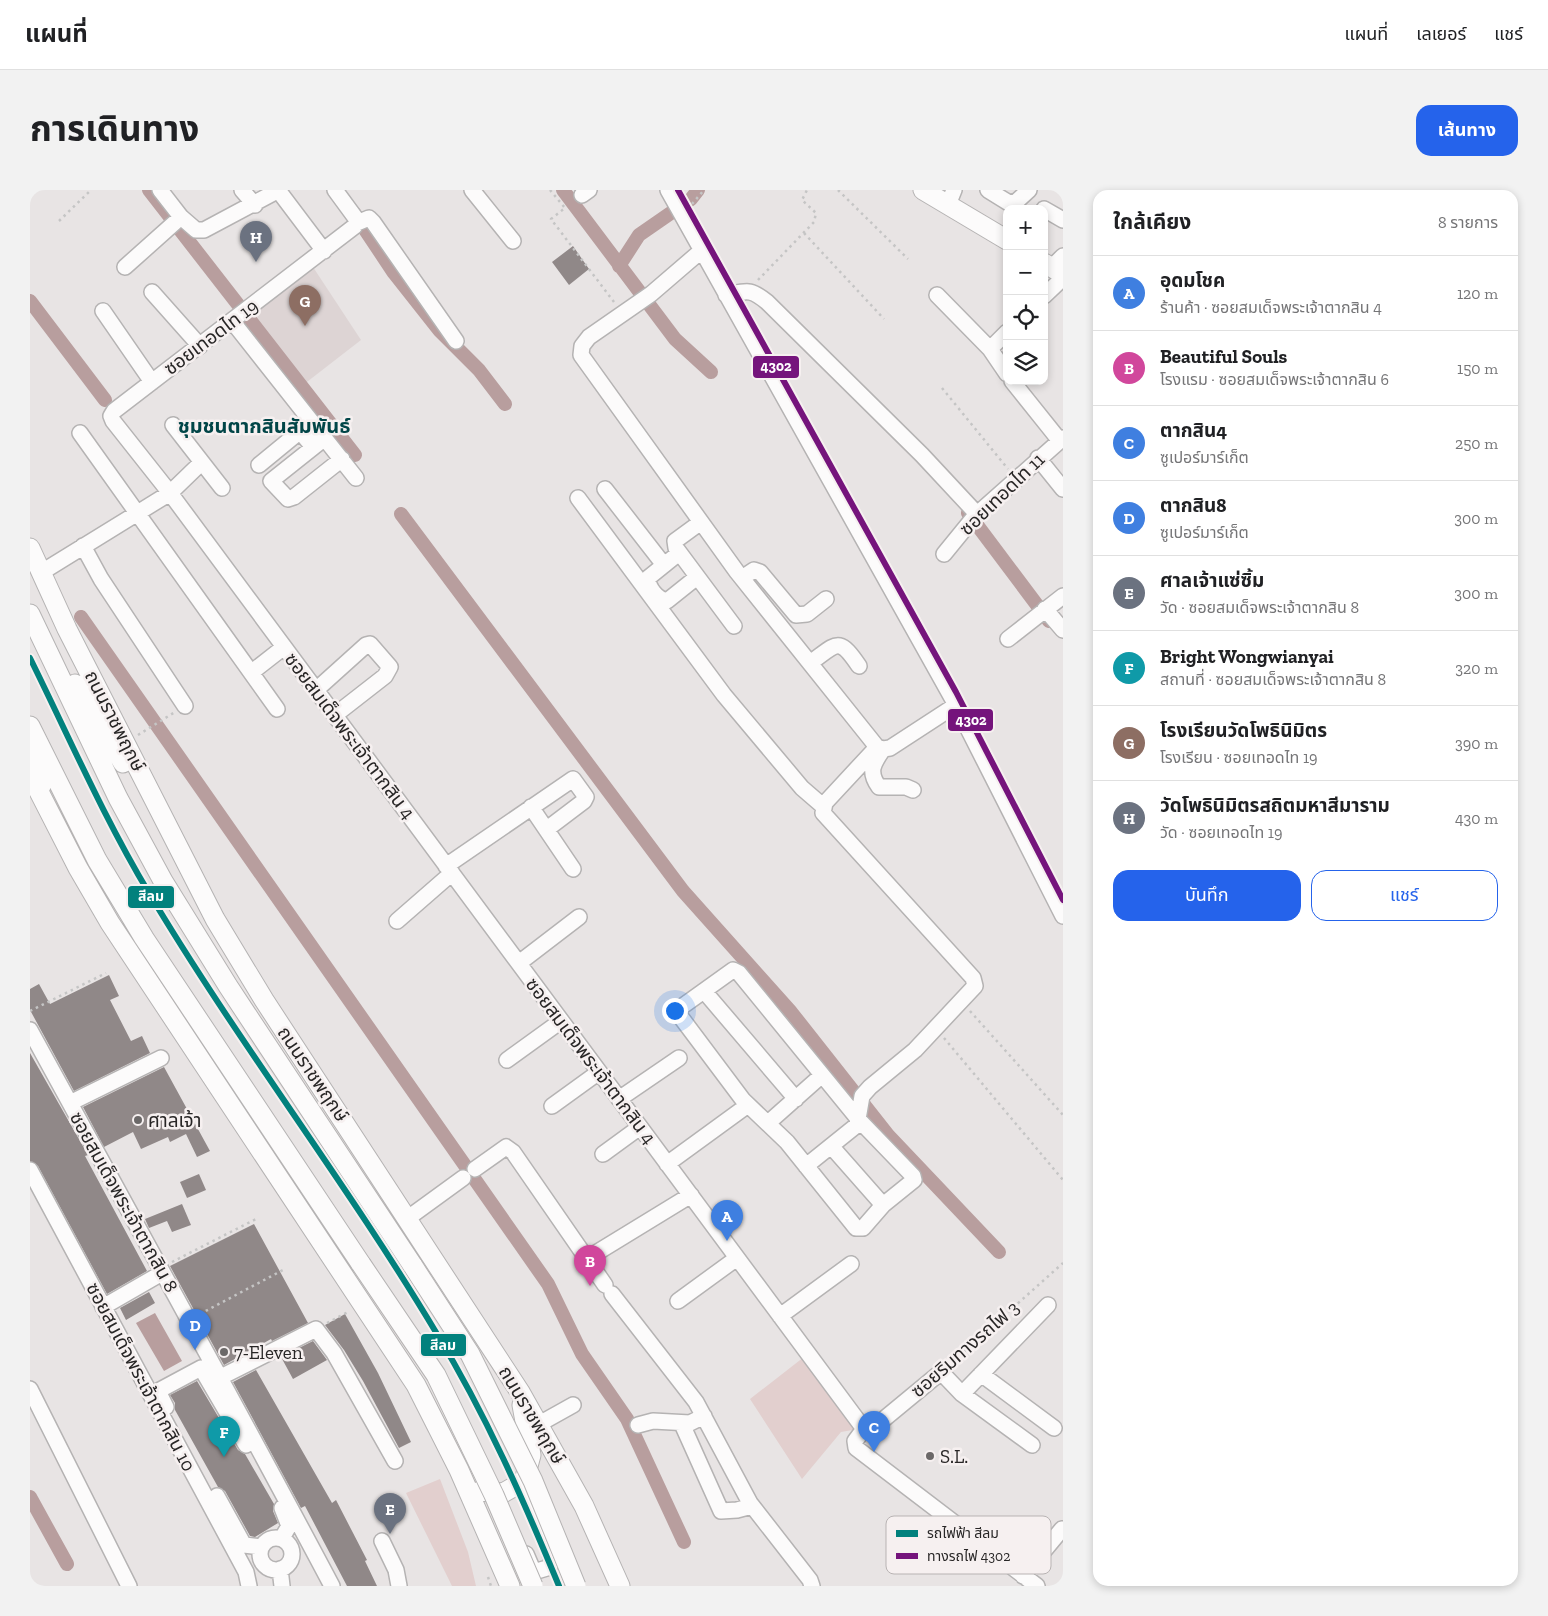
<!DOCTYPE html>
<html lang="th">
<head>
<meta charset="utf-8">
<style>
	:root { --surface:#fff; --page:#f2f2f2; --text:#202124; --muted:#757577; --line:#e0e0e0; --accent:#2563eb }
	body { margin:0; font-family:"Zilla Slab","Noto Sans Thai",serif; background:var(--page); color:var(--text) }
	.controls { position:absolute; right:15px; top:15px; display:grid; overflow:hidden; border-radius:10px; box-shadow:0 2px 8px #0003 }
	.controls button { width:45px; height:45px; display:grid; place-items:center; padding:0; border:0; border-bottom:1px solid var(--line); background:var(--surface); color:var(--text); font:25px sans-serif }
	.you { position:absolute; left:644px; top:820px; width:18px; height:18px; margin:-12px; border:4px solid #fff; border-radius:50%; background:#1a73e8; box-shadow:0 0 0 8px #1a73e833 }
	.badge { display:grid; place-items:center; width:32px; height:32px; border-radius:50%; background:var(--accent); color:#fff; font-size:16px; font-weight:700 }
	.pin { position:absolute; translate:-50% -41px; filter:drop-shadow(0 1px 2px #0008) }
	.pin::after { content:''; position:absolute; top:26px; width:18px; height:15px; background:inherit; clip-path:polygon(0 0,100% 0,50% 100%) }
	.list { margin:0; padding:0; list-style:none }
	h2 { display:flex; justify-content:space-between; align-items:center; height:65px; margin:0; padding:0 20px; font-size:21px }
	h2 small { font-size:16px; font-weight:400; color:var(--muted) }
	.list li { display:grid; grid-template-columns:32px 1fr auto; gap:15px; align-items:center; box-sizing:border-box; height:75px; padding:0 20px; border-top:1px solid var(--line) }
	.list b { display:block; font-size:19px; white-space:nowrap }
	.list p { margin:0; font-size:16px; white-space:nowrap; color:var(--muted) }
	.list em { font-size:16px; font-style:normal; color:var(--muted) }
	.actions { display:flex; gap:10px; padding:15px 20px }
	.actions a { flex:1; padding:11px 0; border:1px solid var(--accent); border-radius:15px; text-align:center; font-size:18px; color:var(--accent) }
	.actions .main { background:var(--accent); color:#fff }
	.icon { flex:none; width:28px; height:28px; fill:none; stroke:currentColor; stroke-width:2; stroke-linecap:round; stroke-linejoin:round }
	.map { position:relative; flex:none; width:1033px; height:1396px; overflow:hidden; border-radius:15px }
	header { display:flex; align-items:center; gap:30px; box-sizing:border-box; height:70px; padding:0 25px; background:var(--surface); border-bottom:1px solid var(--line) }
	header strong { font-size:24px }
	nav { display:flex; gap:28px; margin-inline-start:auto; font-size:18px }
	.intro { display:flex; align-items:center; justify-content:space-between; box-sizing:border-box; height:120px; padding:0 30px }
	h1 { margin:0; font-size:35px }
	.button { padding:12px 22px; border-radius:15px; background:var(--accent); color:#fff; font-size:18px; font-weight:700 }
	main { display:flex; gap:30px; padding:0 30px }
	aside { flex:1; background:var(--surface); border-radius:15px; box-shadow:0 2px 8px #0003 }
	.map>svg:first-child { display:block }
	.built { fill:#ddd4d4 }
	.green { fill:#e2cfce }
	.water { fill:#b89e9e }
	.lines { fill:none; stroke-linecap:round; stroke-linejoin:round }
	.canal { stroke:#b89e9e; stroke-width:14 }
	.building { fill:#908888 }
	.minor-casing { stroke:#b5b3b3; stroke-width:18 }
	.major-casing { stroke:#b5b3b3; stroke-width:21 }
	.path { stroke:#c5c5c5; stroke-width:2.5; stroke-dasharray:2.5 4; stroke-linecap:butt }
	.minor { stroke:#fcfbfb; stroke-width:15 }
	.major { stroke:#fcfbfb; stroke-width:19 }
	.major-bridge-casing { stroke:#b5b3b3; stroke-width:21; stroke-linecap:butt }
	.major-bridge { stroke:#fcfbfb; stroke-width:19 }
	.rail-1-casing { stroke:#f6f0f0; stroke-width:10 }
	.rail-1 { stroke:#75147c; stroke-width:6 }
	.metro-1-casing { stroke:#f6f0f0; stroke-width:10 }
	.metro-1 { stroke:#02817d; stroke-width:6 }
	.poi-dot { fill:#6b6868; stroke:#f6f0f0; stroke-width:2 }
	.labels { text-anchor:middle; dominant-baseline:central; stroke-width:5; stroke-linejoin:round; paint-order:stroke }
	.street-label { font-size:19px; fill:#282626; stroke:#f6f0f0 }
	.poi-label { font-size:19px; fill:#282626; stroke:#f6f0f0; text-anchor:start }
	.neighbourhood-label { font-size:20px; font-weight:bold; fill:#014547; stroke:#f6f0f0 }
	.key { fill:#f6f0f0; stroke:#b8b3b3; stroke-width:1 }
	.key-label { font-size:14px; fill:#282626 }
	.line-badge { stroke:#f6f0f0; stroke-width:2 }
	.badge-label { font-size:14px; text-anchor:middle; font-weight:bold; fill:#fff }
</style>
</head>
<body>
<header>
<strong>แผนที่</strong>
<nav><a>แผนที่</a><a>เลเยอร์</a><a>แชร์</a></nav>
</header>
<div class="intro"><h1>การเดินทาง</h1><a class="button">เส้นทาง</a></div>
<main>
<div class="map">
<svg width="1033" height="1396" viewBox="0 0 1033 1396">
	<rect width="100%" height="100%" fill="#e8e4e4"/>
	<path class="built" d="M281 74 331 150 273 195 219 122Z"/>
	<path class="green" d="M774 1167 828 1239 811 1242 772 1289 720 1209Z
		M410 1289 438 1362 446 1396H422L376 1303Z"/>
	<path class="water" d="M125 1123 152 1171 134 1181 106 1133Z"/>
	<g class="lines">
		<path class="canal" d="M119 0 325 265
			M533 0 645 149 681 182
			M324 23 364 83 409 140 449 180 475 214
			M589 76 609 45 661 9 668 0
			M0 111 75 210
			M939 321 938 323 1019 431
			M371 324 653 701 761 822 858 945 969 1062
			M51 427 518 1094 552 1164 597 1229 654 1352
			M0 1307 37 1374"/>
	</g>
	<path class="building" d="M543 56 559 79 539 95 522 72Z
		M79 785 89 806 80 810 101 851 112 846 120 863 44 901 0 820V799L9 794 20 814Z
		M0 863 58 965 55 966 117 1081 77 1104 8 976 0 971Z
		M134 877 180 961 167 967 156 944 140 952 138 947 111 959 103 942 74 957 53 917Z
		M169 984 176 1000 157 1008 150 992Z
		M152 1014 161 1035 142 1042 137 1031 119 1038 115 1029Z
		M224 1034 278 1133 242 1151 241 1149 194 1175 140 1076Z
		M119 1102 125 1113 96 1130 90 1118Z
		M315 1124 348 1183 381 1252 369 1258 333 1191 314 1160 295 1135Z
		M283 1151 297 1170 263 1189 251 1167Z
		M226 1180 302 1313 306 1310 337 1370 335 1371 347 1396H317L275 1316 271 1318 203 1192Z
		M167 1191 208 1260 215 1264 244 1314 243 1321 248 1333 225 1347 220 1346 195 1301 188 1297 145 1220V1213L140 1205Z"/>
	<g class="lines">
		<g class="minor-casing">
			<path id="minor" d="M130 0 151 27
				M212 0 225 15
				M248 0 294 61
				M305 0 327 30 325 36 84 221 81 226 83 231 140 303 834 1239 825 1251 826 1258 1007 1396
				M442 0 483 51
				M638 0 926 515 1033 726
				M958 0 979 13 987 11 999 0
				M552 5 559 0
				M918 15 924 0
				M1014 19 1033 30
				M327 33 339 28 343 32 426 151
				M671 61 621 104 559 147 552 156 551 165 707 382 847 557 853 559
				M95 77 151 27 166 40H174L249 0
				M1022 77 1033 66
				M122 102 170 156
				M696 105C717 101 720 98 737 112L892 265 947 324
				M907 105 960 159 977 184
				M1014 106 1033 88
				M73 121 122 192
				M202 131 326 288
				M960 159 977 142
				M982 191 1030 251
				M143 235 192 298
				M50 243 247 519
				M295 248 241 291 258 309 264 307 312 269
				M1008 268 1033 299
				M229 275 268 243 273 245 283 257
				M575 299 634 375
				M548 308 694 505 772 598 794 617
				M671 332 645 351 646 358 704 436
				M53 356 71 389 155 516
				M649 363 618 388C618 398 627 409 637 411L667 387
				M914 364 945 326 1033 248
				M12 382 140 303 171 273
				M712 388 724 380 730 382 766 425 777 424 796 409
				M1015 419 1033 440
				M978 449 1033 406
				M780 473C807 454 808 445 829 476
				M222 482 254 457
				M286 500 336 455 340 454 360 477 355 486 305 525
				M853 559 860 558 926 515
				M852 561C843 574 838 582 849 597H876L883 600
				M501 617 543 679
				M416 676 543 589 556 607 554 611 517 639
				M367 731 422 683
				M489 773 549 727
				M703 780 709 783 829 930 883 986 884 990 853 1015 833 1038H826L757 952 713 910 650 826V818Z
				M674 801 766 909
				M0 840C101 1025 203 1209 302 1396
				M477 870 531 831
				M589 909 649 868
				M40 913 131 868
				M522 916 569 882
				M738 933 791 886
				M801 956 853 1015
				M573 964 610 937
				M637 974 718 915
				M776 976 827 935 832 906 840 897 885 860 945 796 943 788 793 623 795 613 847 557
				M445 979 476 957 483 962 575 1095
				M0 980 216 1382 219 1396
				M378 1028 433 988
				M558 1068 661 1005
				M582 1104 666 1212 720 1313 780 1390 782 1396
				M648 1111 707 1068
				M73 1117 132 1083
				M750 1126 821 1074
				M951 1184 1024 1238
				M191 1187 286 1139 304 1163 365 1271
				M0 1199 99 1396
				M932 1204 1018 1115
				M136 1217 129 1203 130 1200 171 1178 216 1255
				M509 1234 543 1215
				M652 1234 691 1321 707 1320 722 1316
				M608 1235 623 1231 660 1233 674 1226
				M834 1239 848 1234 911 1182 932 1204 1002 1255
				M494 1291 495 1301 519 1358 522 1373 517 1378 507 1381 502 1378 496 1364
				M187 1306 214 1355 231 1357
				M230 1364a16 16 0 1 1 32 0a16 16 0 1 1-32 0Z
				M252 1348 259 1336 252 1318
				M352 1351 366 1380 369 1396
				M250 1379 252 1396
				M993 1386 1032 1339"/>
		</g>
		<g class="major-casing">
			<path id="major" d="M893 0 977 50
				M1014 73 1033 84
				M0 358 37 439 185 729 234 810 490 1202 554 1316 590 1396
				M0 424 88 608 133 691 198 796 383 1076
				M45 494 93 573
				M0 536 67 670 114 748 331 1074
				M0 566 11 596
				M0 584 48 678 80 733 386 1195 429 1280 480 1396
				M450 1301 473 1303 494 1291 501 1265 492 1215"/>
		</g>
		<path class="path" d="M520 0 535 18 521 29 584 112
			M808 0 878 69
			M662 14 674 0
			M29 31 61 0
			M774 43 854 129
			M728 90 784 32 786 23 772 10 777 0
			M912 198 978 279
			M108 545 145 522
			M0 821 76 783
			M940 821 1033 925
			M914 848 1033 990
			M142 1072 226 1029
			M170 1124 253 1080
			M297 1133 318 1122
			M401 1152 411 1146
			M920 1174 1033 1073
			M458 1387 461 1396"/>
		<use href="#minor" class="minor"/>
		<use href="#major" class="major"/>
		<g class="major-bridge-casing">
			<path id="major-bridge" d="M331 1074 406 1185 464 1305 503 1396
				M383 1076 440 1164 503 1291 546 1396"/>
		</g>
		<use href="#major-bridge" class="major-bridge"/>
		<g class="rail-1-casing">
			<path id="rail-1" d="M648 0 926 502 1033 710"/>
		</g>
		<use href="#rail-1" class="rail-1"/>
		<g class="metro-1-casing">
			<path id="metro-1" d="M0 468C39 547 74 628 119 703 209 854 317 993 407 1144 456 1225 493 1309 529 1396"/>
		</g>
		<use href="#metro-1" class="metro-1"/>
	</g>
	<g class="poi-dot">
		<circle cx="108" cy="930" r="5"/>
		<circle cx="194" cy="1162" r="5"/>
		<circle cx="900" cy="1266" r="5"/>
	</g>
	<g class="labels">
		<g class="street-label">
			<text transform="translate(181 147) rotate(-37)">ซอยเทอดไท 19</text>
			<text transform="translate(972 304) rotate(-44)">ซอยเทอดไท 11</text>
			<text transform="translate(85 531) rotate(63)">ถนนราชพฤกษ์</text>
			<text transform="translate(320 546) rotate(53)">ซอยสมเด็จพระเจ้าตากสิน 4</text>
			<text transform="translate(561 871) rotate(53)">ซอยสมเด็จพระเจ้าตากสิน 4</text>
			<text transform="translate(283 884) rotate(56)">ถนนราชพฤกษ์</text>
			<text transform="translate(94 1012) rotate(61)">ซอยสมเด็จพระเจ้าตากสิน 8</text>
			<text transform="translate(935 1159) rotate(-41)">ซอยริมทางรถไฟ 3</text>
			<text transform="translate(111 1187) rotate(62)">ซอยสมเด็จพระเจ้าตากสิน 10</text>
			<text transform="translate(502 1225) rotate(59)">ถนนราชพฤกษ์</text>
		</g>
		<g class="poi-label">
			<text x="118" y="930">ศาลเจ้า</text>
			<text x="204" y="1162">7-Eleven</text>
			<text x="910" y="1266">S.L.</text>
		</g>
		<g class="neighbourhood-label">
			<text x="234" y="236">ชุมชนตากสินสัมพันธ์</text>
		</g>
	</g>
	<rect x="856" y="1326" width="165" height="58" rx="8" class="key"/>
	<rect x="866" y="1340" width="22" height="7" fill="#02817d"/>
	<rect x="866" y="1363" width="22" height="6" fill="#75147c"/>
	<g class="key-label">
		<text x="897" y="1348">รถไฟฟ้า สีลม</text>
		<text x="897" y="1371">ทางรถไฟ 4302</text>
	</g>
	<g class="line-badge">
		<rect x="722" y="165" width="48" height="24" rx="5" fill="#75147c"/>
		<rect x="917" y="518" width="47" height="24" rx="5" fill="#75147c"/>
		<rect x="97" y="695" width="48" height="24" rx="5" fill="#02817d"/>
		<rect x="390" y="1143" width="47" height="24" rx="5" fill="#02817d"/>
	</g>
	<g class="badge-label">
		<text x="746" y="181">4302</text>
		<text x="941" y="535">4302</text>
		<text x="121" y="711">สีลม</text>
		<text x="413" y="1160">สีลม</text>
	</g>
</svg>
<div class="controls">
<button>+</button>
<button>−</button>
<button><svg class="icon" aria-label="locate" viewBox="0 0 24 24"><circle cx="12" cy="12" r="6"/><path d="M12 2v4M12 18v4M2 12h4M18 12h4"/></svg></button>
<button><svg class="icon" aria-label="layers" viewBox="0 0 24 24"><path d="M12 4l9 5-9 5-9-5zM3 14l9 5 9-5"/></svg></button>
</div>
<div class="you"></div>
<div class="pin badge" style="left:697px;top:1051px;background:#3f7fe0">A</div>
<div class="pin badge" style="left:560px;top:1096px;background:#d1479c">B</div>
<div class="pin badge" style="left:844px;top:1262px;background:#3f7fe0">C</div>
<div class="pin badge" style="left:165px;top:1160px;background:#3f7fe0">D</div>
<div class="pin badge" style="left:360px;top:1344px;background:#6b7280">E</div>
<div class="pin badge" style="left:194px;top:1267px;background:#0f9aa8">F</div>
<div class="pin badge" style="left:275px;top:136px;background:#8d6e63">G</div>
<div class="pin badge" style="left:226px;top:72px;background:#6b7280">H</div>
</div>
<aside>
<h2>ใกล้เคียง<small>8 รายการ</small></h2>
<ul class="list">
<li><span class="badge" style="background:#3f7fe0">A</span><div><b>อุดมโชค</b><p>ร้านค้า · ซอยสมเด็จพระเจ้าตากสิน 4</p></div><em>120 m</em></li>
<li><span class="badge" style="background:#d1479c">B</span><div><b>Beautiful Souls</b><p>โรงแรม · ซอยสมเด็จพระเจ้าตากสิน 6</p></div><em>150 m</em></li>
<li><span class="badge" style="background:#3f7fe0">C</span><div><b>ตากสิน4</b><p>ซูเปอร์มาร์เก็ต</p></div><em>250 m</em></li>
<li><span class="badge" style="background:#3f7fe0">D</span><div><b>ตากสิน8</b><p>ซูเปอร์มาร์เก็ต</p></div><em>300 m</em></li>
<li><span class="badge" style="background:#6b7280">E</span><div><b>ศาลเจ้าแซ่ซิ้ม</b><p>วัด · ซอยสมเด็จพระเจ้าตากสิน 8</p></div><em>300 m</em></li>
<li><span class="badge" style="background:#0f9aa8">F</span><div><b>Bright Wongwianyai</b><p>สถานที่ · ซอยสมเด็จพระเจ้าตากสิน 8</p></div><em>320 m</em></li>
<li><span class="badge" style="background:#8d6e63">G</span><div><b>โรงเรียนวัดโพธินิมิตร</b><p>โรงเรียน · ซอยเทอดไท 19</p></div><em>390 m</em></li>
<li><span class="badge" style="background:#6b7280">H</span><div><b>วัดโพธินิมิตรสถิตมหาสีมาราม</b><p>วัด · ซอยเทอดไท 19</p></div><em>430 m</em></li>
</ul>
<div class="actions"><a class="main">บันทึก</a><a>แชร์</a></div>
</aside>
</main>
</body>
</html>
